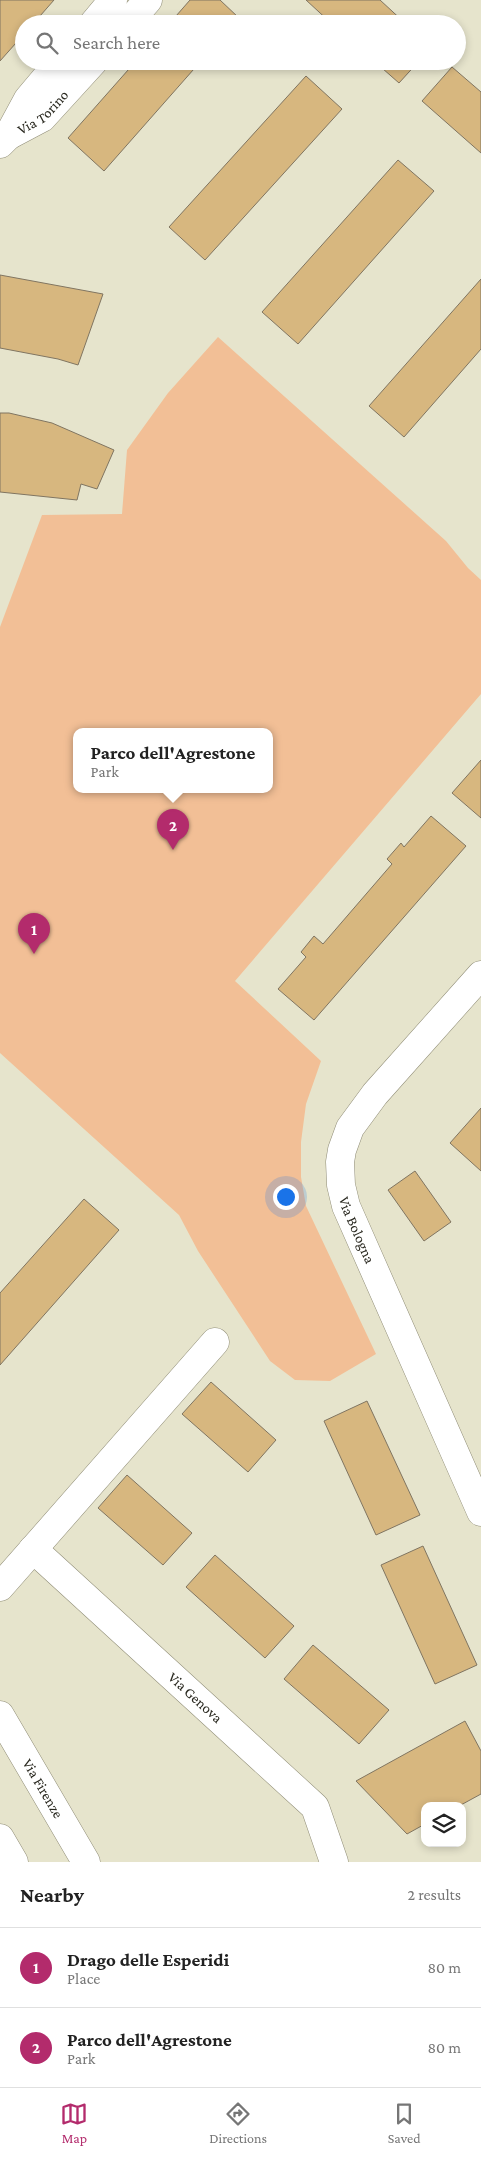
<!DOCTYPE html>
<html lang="en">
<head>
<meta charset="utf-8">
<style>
	:root { --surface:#fff; --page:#f6f6f6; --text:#222; --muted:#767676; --line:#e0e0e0; --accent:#b32b6c }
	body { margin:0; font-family:"Crimson Pro",serif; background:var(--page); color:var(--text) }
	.controls { position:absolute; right:15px; bottom:15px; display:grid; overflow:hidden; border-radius:10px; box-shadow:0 2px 8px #0003 }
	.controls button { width:45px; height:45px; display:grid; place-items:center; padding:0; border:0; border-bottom:1px solid var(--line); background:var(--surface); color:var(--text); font:25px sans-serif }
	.you { position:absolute; left:285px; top:1196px; width:18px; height:18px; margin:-12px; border:4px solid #fff; border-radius:50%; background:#1a73e8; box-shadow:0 0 0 8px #1a73e833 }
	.badge { display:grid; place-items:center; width:32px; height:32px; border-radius:50%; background:var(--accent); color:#fff; font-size:16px; font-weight:700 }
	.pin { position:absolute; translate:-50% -41px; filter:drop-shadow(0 1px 2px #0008) }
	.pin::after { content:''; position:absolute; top:26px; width:18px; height:15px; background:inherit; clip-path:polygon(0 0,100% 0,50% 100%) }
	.popup { position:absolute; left:73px; top:728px; width:200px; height:65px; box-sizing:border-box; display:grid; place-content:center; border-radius:10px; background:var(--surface); filter:drop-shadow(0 1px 4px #0005); font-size:16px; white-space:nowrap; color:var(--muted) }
	.popup b { font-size:19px; color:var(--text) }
	.popup::after { content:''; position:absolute; left:50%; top:100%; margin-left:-10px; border:10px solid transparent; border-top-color:var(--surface) }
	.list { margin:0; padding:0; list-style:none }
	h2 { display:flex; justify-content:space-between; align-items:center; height:65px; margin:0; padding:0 20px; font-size:21px }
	h2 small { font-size:16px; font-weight:400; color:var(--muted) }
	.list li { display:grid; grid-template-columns:32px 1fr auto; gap:15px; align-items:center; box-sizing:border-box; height:80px; padding:0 20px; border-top:1px solid var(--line) }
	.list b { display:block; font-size:19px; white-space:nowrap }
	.list p { margin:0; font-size:16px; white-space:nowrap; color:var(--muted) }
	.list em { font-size:16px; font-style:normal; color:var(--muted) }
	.icon { flex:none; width:28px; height:28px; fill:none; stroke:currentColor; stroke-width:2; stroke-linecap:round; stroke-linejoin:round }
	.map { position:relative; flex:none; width:481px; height:1862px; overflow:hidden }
	.search { position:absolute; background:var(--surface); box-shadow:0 2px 8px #0003; left:15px; right:15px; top:15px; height:55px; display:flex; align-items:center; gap:12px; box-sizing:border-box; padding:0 18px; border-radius:28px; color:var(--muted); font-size:19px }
	.sheet { height:225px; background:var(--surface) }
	nav { display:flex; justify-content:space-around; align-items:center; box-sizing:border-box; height:70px; border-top:1px solid var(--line); background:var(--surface); font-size:14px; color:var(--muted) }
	nav a { display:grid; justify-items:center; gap:2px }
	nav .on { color:var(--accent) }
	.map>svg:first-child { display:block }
	.green { fill:#f2bf96; fill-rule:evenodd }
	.building { fill:#d7b77f; stroke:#807561 }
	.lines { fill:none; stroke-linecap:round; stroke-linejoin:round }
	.minor-casing { stroke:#908d77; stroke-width:29 }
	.minor { stroke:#fff; stroke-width:28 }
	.labels { text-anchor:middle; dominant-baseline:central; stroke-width:4; stroke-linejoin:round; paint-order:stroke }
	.street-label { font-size:15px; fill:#2a2920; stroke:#f4f1d9 }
</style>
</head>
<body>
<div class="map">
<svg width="481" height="1862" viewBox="0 0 481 1862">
	<rect width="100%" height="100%" fill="#e6e4cc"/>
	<path class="green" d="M218 337 446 541 468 568 481 580V694L235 981 321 1061 306 1104 301 1142V1177L306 1206 376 1354 330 1381 295 1380 270 1361 198 1251 179 1215 0 1053V627L42 515 122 514 127 450 168 393ZM77 731H269V789H77Z"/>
	<path class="building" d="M0 0H54L33 24H24V34L0 61Z
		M190 0H220L239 18 234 24H169Z
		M306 0H380L406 24H332Z
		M136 61H201L104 171 68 138Z
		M374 61H419L399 83Z
		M452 67 481 92V153L422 101Z
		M306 76 342 109 205 260 169 227Z
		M398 160 434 191 298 344 262 312Z
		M0 275 103 294 78 365 58 359 0 348Z
		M481 279V349L404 437 369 406Z
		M0 413H9L52 423 114 450 97 489 81 484 77 500 0 492Z
		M481 760V818L452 793Z
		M431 816 466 846 314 1020 278 989 306 957 301 952 314 936 323 944 392 864 387 859 401 843 404 847Z
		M481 1108V1171L450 1143Z
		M415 1171 451 1222 424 1241 388 1190Z
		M84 1199 119 1230 0 1365V1293Z
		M211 1382 276 1440 248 1472 182 1414Z
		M367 1401 420 1515 376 1535 324 1421Z
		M127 1475 192 1533 163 1565 98 1508Z
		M423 1546 477 1665 435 1684 381 1565Z
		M215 1555 294 1626 265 1658 186 1587Z
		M313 1645 389 1710 359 1744 284 1679Z
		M465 1721 481 1751V1794L459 1806H425V1824L407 1834 356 1781Z"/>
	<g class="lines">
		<g class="minor-casing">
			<g id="minor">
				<path d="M93 24 113 0"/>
				<path d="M127 24 148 0"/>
				<path d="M8 136 28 99 60 61"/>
				<path id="s1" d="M0 144 8 136 42 118 94 61"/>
				<path id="s2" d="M481 975 375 1094 350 1128 342 1150 340 1162 341 1185 346 1206 481 1512"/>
				<path id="s3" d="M33 1549 315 1807 334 1862"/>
				<path d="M0 1587 215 1342"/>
				<path id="s4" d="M0 1715 86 1862"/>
				<path d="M0 1838 14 1862"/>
			</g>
		</g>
		<use href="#minor" class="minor"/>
	</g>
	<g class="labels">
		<g class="street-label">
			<text stroke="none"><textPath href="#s1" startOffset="54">Via Torino</textPath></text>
			<text stroke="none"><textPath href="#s2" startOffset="308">Via Bologna</textPath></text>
			<text stroke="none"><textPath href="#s3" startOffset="220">Via Genova</textPath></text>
			<text stroke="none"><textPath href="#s4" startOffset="85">Via Firenze</textPath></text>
		</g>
	</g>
</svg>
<div class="controls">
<button><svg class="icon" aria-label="layers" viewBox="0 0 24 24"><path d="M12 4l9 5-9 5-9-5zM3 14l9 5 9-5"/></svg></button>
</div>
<div class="you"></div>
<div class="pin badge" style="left:34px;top:954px">1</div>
<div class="pin badge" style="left:173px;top:850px">2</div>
<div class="popup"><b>Parco dell'Agrestone</b>Park</div>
<div class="search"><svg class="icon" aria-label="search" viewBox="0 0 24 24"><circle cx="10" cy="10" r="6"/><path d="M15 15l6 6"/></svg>Search here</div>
</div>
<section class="sheet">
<h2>Nearby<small>2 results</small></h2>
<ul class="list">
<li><span class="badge">1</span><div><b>Drago delle Esperidi</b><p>Place</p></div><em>80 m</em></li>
<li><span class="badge">2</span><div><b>Parco dell'Agrestone</b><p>Park</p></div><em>80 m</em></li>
</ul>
</section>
<nav>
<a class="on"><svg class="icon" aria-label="map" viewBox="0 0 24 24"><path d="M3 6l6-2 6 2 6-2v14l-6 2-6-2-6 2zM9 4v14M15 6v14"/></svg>Map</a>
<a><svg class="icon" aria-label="directions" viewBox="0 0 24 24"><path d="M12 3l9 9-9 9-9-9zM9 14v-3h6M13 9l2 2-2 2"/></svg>Directions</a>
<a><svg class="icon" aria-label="saved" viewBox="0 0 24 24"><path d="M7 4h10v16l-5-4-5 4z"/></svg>Saved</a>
</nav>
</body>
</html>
